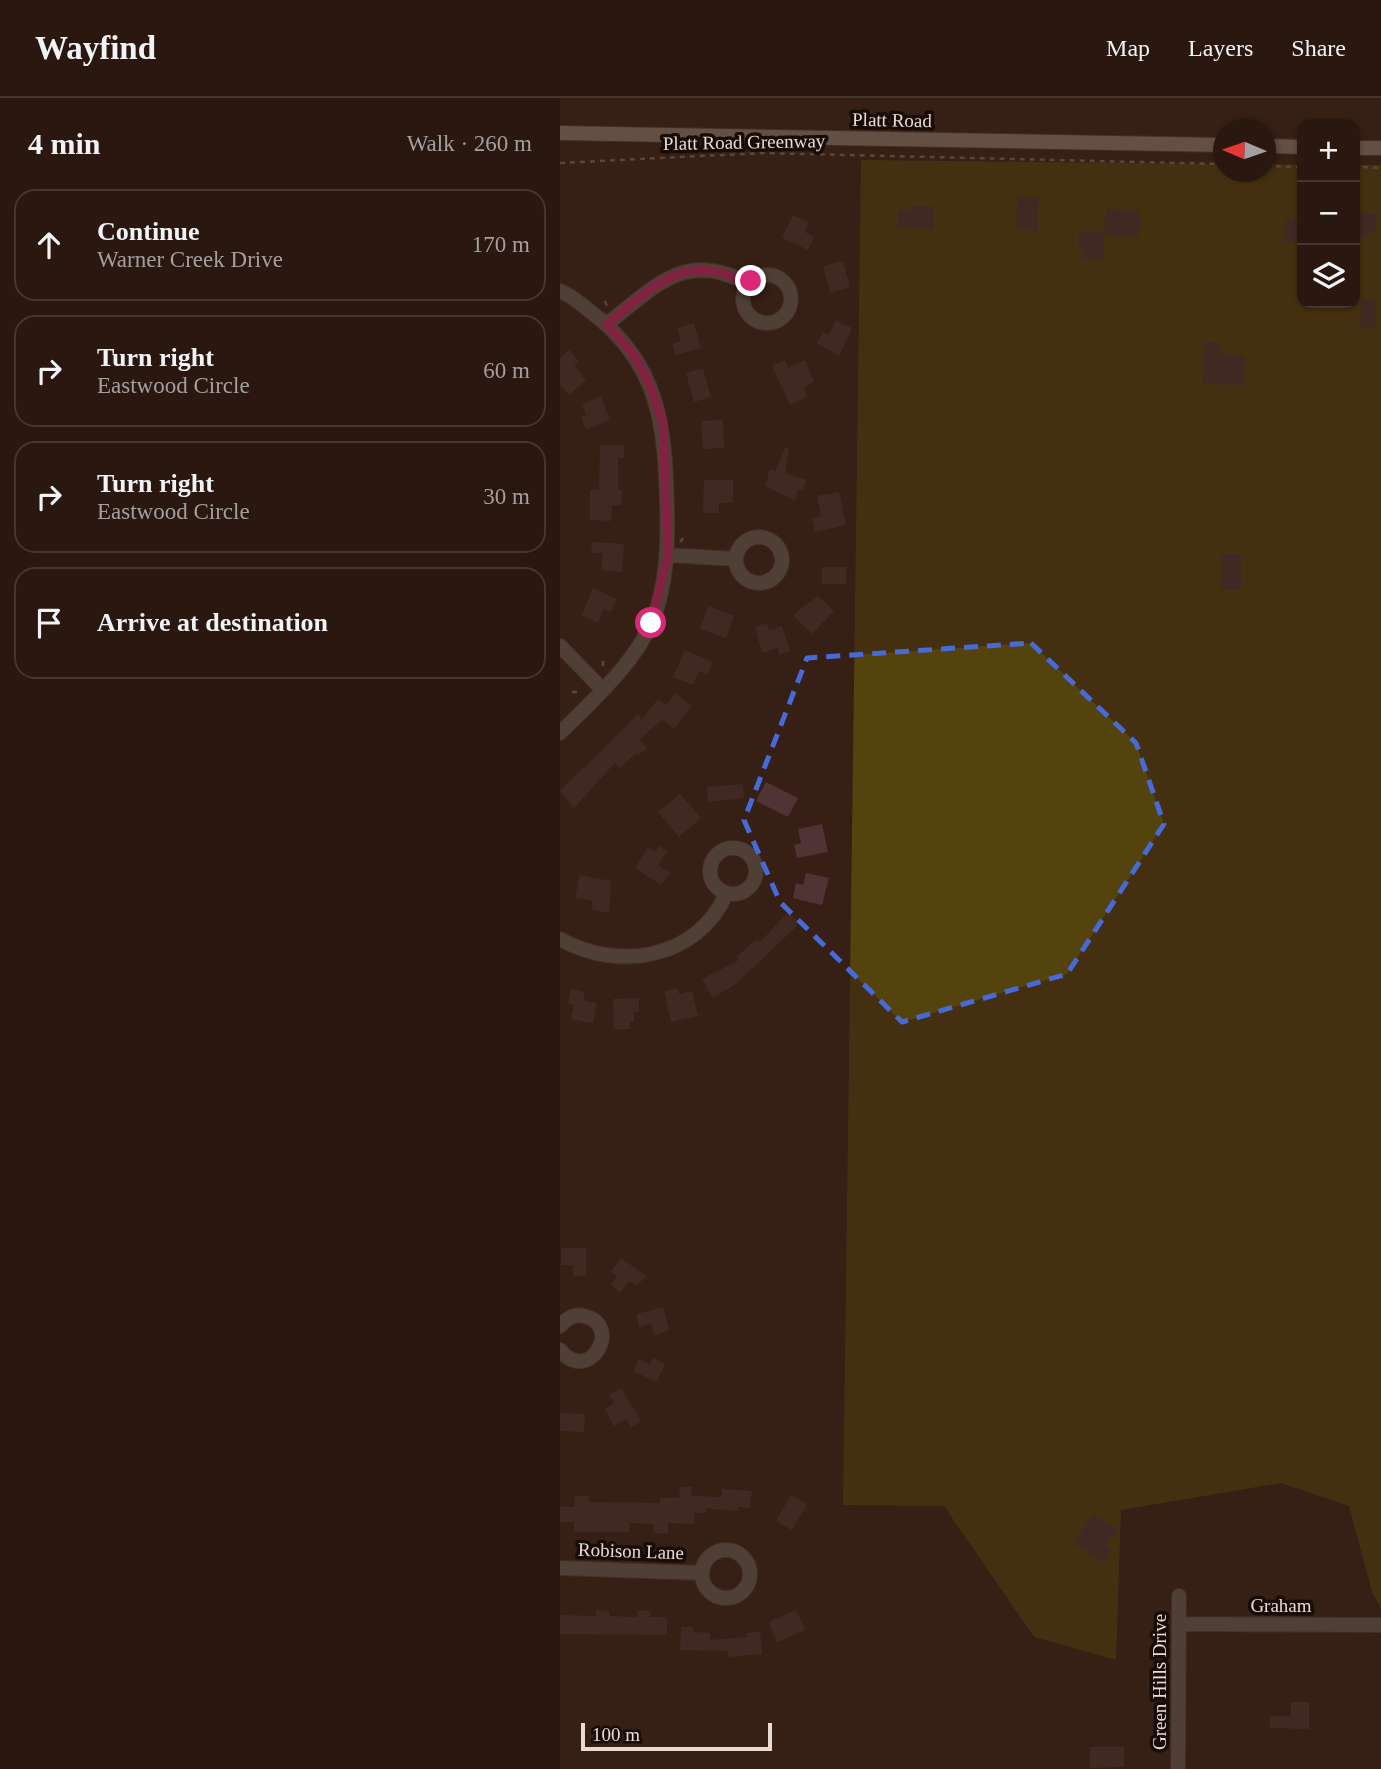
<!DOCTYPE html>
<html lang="en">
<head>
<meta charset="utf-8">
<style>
	:root { --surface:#291710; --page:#35241e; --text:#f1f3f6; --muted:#a59f9f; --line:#453630 }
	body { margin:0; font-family:"Times New Roman",serif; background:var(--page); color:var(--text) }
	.controls { position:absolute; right:21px; top:21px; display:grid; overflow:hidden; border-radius:14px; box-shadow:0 2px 5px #0004 }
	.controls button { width:63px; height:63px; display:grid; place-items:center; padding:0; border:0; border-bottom:2px solid var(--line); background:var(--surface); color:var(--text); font:35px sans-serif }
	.compass { position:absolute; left:653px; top:21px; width:63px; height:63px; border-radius:50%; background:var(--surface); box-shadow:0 2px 5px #0004; rotate:272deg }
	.scale { position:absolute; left:21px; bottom:18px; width:191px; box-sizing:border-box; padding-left:7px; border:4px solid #ebdad3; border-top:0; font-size:19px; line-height:24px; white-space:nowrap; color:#ebdad3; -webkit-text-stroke:5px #170c08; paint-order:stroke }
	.stop { position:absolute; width:21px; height:21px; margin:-16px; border:5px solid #db2777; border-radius:50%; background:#fff }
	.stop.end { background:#db2777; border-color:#fff; box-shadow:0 2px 7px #0008 }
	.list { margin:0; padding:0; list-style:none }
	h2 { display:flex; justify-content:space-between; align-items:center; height:91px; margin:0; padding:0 28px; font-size:30px }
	h2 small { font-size:23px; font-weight:400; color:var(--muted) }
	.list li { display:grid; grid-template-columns:46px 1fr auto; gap:21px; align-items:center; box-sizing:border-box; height:112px; margin:0 14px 14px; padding:0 14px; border:2px solid var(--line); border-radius:21px }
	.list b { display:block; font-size:26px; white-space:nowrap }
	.list p { margin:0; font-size:23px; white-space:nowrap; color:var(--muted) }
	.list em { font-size:23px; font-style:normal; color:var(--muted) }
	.icon { flex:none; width:38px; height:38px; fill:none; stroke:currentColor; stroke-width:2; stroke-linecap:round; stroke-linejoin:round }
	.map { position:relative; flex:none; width:821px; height:1671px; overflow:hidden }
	header { display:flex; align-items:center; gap:42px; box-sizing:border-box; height:98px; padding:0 35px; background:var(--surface); border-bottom:2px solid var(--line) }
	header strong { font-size:33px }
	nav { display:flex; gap:38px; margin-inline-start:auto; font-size:24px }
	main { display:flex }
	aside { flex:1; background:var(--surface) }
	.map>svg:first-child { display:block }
	.green { fill:#54430c }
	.building { fill:#503334 }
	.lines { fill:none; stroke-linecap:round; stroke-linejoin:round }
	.lane-casing { stroke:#543d34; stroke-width:9 }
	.street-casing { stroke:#543d34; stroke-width:16 }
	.secondary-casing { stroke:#543d34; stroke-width:16 }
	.path { stroke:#87726a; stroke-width:2.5; stroke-dasharray:5 5; stroke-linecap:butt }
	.lane { stroke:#70665d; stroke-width:7 }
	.street { stroke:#70665d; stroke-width:14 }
	.secondary { stroke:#998a7b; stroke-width:14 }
	.route { stroke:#db2777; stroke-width:9 }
	.marked { fill:none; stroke:#466ad7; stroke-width:5; stroke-dasharray:14 9; stroke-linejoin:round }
	.labels { text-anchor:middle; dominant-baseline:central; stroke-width:7; stroke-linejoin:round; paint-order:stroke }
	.street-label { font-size:19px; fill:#ebdad3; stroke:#170c08 }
</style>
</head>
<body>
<header>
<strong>Wayfind</strong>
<nav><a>Map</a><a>Layers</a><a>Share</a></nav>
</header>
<main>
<aside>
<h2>4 min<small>Walk · 260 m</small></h2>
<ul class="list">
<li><svg class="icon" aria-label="ahead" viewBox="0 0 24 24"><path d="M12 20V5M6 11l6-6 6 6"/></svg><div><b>Continue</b><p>Warner Creek Drive</p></div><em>170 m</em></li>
<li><svg class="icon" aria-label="right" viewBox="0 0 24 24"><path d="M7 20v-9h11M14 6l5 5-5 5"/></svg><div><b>Turn right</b><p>Eastwood Circle</p></div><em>60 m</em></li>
<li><svg class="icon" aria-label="right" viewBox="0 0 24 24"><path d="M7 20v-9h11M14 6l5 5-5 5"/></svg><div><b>Turn right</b><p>Eastwood Circle</p></div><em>30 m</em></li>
<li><svg class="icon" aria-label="arrive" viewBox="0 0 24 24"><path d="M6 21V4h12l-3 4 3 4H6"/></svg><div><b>Arrive at destination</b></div></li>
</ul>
</aside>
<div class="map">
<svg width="821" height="1671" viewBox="0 0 821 1671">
	<rect width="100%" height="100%" fill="#371f16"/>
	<path class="green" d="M301 62 663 66 664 74H706V66L742 67V205H795V67H821V1511L812 1494 789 1408 721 1385 561 1412 556 1562 474 1539 384 1408 283 1407Z"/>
	<path class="building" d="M458 98 479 100 477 133 456 131Z
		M350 108H374V132L338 129V112H350Z
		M546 111 580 113 579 138 544 136Z
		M795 116H817L816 135 809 134V140H795Z
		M233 117 249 124 245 134 254 139 248 152 222 140Z
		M725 122 742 123V144H724Z
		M519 134H544V162L523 161 524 152H519Z
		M283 163 290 189 270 195 263 168Z
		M802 201 817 202 815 230 800 228Z
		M276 223 292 230 279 258 257 245 263 234 268 237Z
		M134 225 141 250 115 257 112 246 121 243 117 230Z
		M644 244H660V255L684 258 683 287 643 286Z
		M9 252 19 263 14 267 26 282 9 297 0 286V261Z
		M225 262 228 270 245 262 254 284 244 289 247 299 230 307 212 268Z
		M143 270 151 299 134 304 126 275Z
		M41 298 50 322 26 332 21 319 26 317 22 306Z
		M163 322 164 350 143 351 141 323Z
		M40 347H64V360H58V392H62L61 407H52L51 423 30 422V392H39Z
		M225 350 229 351 225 375 246 382 243 393 238 391 235 402 205 388 210 371 215 373Z
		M144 382H173V405H159V415H143Z
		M279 394 286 427 255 434 252 420 261 418 257 398Z
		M32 444 64 446 62 474 41 472 43 455H31Z
		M662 456H681V492H661Z
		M262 469H286V486H262Z
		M33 490 57 501 51 514 44 511 38 525 22 517Z
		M258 498 274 513 252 536 233 517Z
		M148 508 174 518 166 540 140 531Z
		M207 525 209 532 222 528 230 553 220 557 217 550 202 555 195 529Z
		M125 552 153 564 147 577 139 573 133 587 113 579Z
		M116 595 132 608 114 631 102 622 79 642 87 650 78 657 76 655 60 670 55 665 14 710 0 693 78 616 82 621 98 601 106 607Z
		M206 684 238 700 228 719 196 703Z
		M183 686 184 700 148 704 147 689Z
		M120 696 141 720 119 739 98 714Z
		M262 726 268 754 237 760 234 747 241 745 238 731Z
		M99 748 107 753 98 767 110 775 101 787 75 770 88 749 95 754Z
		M246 775 269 780 262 807 233 800 236 785 243 787Z
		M20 777 51 783 49 815 31 812 33 803 15 800Z
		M228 814 240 825 176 886 153 900 142 881 179 862 176 859 197 841 200 844Z
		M118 890 119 896 132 893 138 918 111 924 104 893Z
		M11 891 25 894 23 902 37 905 33 925 11 921 14 907 8 906Z
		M79 900V914H74V924H70V931H54L53 901Z
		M1 1150H26V1178H13V1167H1Z
		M61 1160 86 1178 77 1188 69 1183 60 1195 51 1187 57 1178 51 1173Z
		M103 1209 109 1232 94 1238 91 1226 79 1229 77 1216Z
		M93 1260 105 1266 96 1284 73 1273 79 1261 90 1266Z
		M61 1290 81 1323 71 1329 66 1321 54 1328 45 1311 54 1305 49 1297Z
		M0 1315 25 1316 24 1334 0 1333Z
		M120 1389H132L131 1398 162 1399V1391L192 1393 190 1410 178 1409V1413L145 1410V1415H135L134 1426 108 1425V1435H94V1426L69 1425V1434H14V1424H0V1409H14L15 1398H29V1404L100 1405V1400H119Z
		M231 1397 247 1406 232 1432 216 1423Z
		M533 1416 557 1431 546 1448 552 1452 544 1465 514 1446Z
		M36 1512 49 1513V1518L77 1519V1513H90V1519H107V1537L0 1536V1517L36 1518Z
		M236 1512 245 1532 217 1544 209 1524Z
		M121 1529H133V1534L150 1535V1542L187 1539V1535L200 1534 202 1556 168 1559V1553L120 1552Z
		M731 1604H749V1631L710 1630V1618H731Z
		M530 1649H564V1669L530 1670Z"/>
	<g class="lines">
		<g class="lane-casing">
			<path id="lane" d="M795 91 796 50"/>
		</g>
		<g class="street-casing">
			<path id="street" d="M183 201a24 24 0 1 1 48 0a24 24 0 1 1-48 0Z
				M0 193C11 197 21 206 31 214 100 266 105 328 107 409 108 448 107 487 92 524 74 566 32 603 0 635
				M47 226C96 188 125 151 189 186
				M176 462a23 23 0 1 1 46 0a23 23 0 1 1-46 0Z
				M108 457 176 461
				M0 548 42 591
				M150 773a23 23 0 1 1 46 0a23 23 0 1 1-46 0Z
				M0 841C58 874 138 861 166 796
				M0 1228C6 1221 14 1215 24 1218 64 1227 29 1288 0 1252
				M142 1476a24 24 0 1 1 48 0a24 24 0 1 1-48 0Z
				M0 1470 142 1475
				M620 1526 821 1527
				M618 1671 619 1498"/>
		</g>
		<g class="secondary-casing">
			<path id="secondary" d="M0 35 664 47
				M706 48 742 49
				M795 50H821"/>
		</g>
		<path class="path" d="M0 65 203 55 664 66
			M706 68 742 69
			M803 69 821 70
			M45 203 48 211
			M120 444 125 438
			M43 563V569
			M12 594H20"/>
		<use href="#lane" class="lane"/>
		<use href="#street" class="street"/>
		<use href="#secondary" class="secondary"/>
	</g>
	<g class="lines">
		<path class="route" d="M91 525 108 457 103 325 89 285 73 256 47 226C95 188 126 151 188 186L191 183"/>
	</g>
	<path d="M0 0H821V1671H0ZM471 545 576 645 604 726 507 876 342 924 220 804 184 722 247 560Z" fill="#371f16" fill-opacity=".55" fill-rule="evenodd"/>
	<path class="marked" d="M471 545 576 645 604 726 507 876 342 924 220 804 184 722 247 560Z"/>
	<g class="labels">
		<g class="street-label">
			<text transform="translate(332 22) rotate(1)">Platt Road</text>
			<text transform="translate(184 44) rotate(-1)">Platt Road Greenway</text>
			<text transform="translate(71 1453) rotate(2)">Robison Lane</text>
			<text x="721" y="1507">Graham</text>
			<text transform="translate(599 1584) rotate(-90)">Green Hills Drive</text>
		</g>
	</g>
</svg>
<div class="controls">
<button>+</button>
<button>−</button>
<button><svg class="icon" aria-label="layers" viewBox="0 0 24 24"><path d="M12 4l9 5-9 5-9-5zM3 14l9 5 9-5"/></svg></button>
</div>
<svg class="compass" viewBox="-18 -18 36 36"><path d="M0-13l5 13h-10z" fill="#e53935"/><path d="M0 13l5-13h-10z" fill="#a59f9f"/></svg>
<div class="scale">100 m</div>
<div class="stop" style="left:91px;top:525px"></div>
<div class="stop end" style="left:191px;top:183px"></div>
</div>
</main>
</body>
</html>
